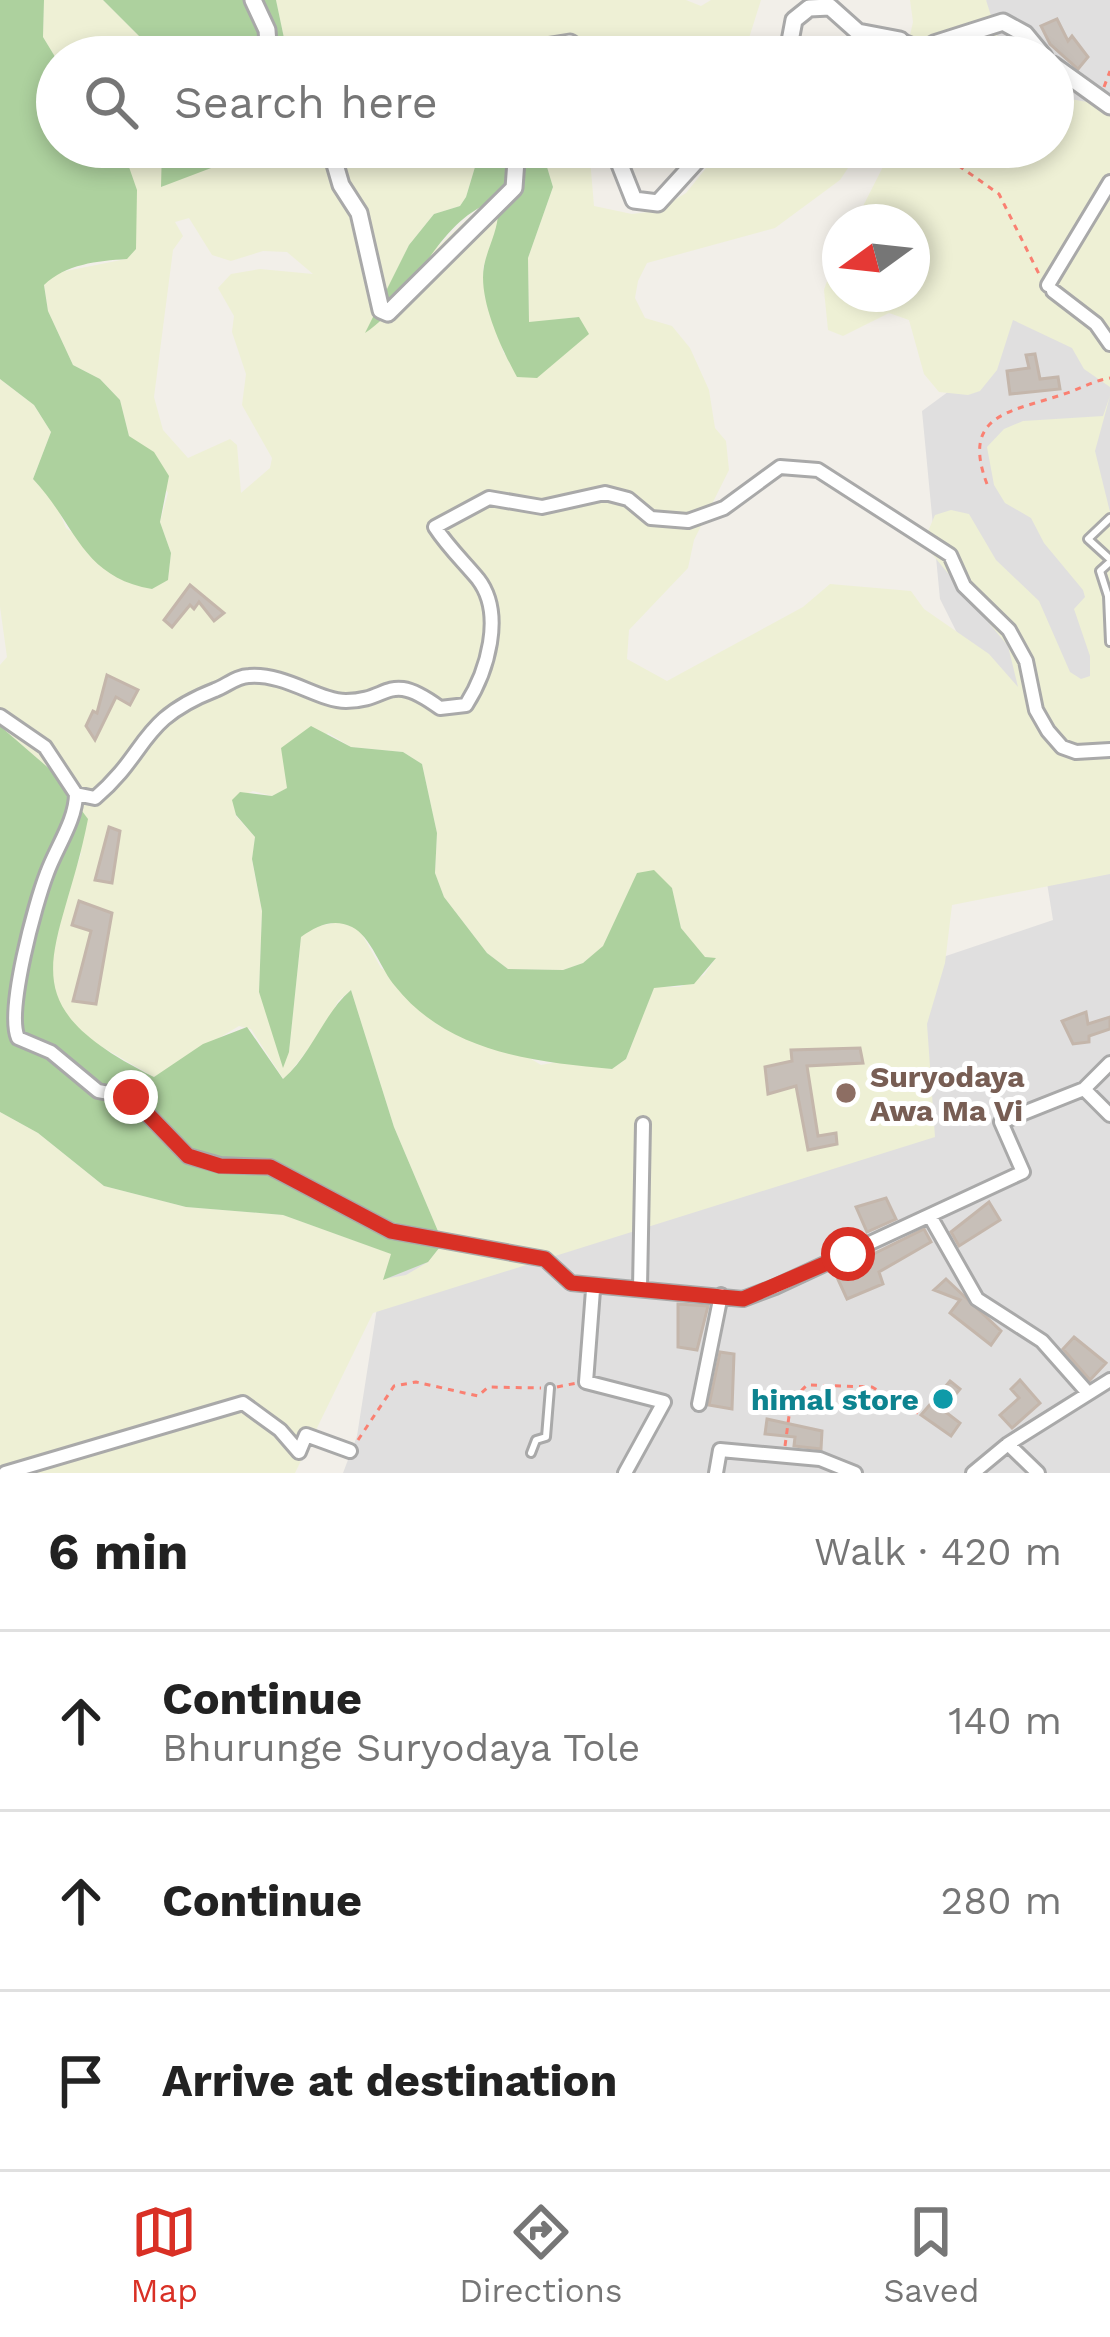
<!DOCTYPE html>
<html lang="en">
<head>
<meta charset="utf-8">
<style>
	:root { --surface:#fff; --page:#f6f6f6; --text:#222; --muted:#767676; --line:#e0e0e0; --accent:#d93025 }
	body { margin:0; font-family:"Work Sans",sans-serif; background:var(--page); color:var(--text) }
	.compass { position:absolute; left:822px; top:204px; width:108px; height:108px; border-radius:50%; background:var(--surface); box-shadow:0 6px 18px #0003; rotate:255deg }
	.stop { position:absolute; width:36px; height:36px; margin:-27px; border:9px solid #d93025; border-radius:50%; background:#fff }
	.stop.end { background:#d93025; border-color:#fff; box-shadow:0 3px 12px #0008 }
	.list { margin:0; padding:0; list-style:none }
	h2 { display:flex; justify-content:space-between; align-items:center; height:156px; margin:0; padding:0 48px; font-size:51px }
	h2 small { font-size:39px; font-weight:400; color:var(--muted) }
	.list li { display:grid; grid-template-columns:78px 1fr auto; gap:36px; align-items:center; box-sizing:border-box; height:180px; padding:0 48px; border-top:3px solid var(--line) }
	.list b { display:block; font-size:45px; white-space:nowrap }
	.list p { margin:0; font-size:39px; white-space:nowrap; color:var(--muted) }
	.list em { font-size:39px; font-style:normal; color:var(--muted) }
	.icon { flex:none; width:66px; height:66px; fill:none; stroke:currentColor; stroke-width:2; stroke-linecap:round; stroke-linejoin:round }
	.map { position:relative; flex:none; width:1110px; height:1473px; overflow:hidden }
	.search { position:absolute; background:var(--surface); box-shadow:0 6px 18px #0003; left:36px; right:36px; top:36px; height:132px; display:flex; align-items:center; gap:30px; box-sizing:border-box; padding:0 42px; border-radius:66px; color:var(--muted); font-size:45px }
	.sheet { height:696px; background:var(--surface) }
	nav { display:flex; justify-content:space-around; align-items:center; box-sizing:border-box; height:168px; border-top:3px solid var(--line); background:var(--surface); font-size:33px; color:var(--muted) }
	nav a { display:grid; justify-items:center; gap:6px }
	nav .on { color:var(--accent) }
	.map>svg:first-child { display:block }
	.residential { fill:#e0dfdf }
	.farmland { fill:#eef0d5; fill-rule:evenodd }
	.forest { fill:#add19e }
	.building { fill:#c7bfb8; stroke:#c4b6ab; stroke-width:3 }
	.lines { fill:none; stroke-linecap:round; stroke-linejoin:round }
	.service-casing { stroke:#a9a9a9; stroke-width:12 }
	.minor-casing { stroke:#a9a9a9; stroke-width:18 }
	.tertiary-casing { stroke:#a9a9a9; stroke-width:21 }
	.path { stroke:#fa8072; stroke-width:3; stroke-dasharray:6 6; stroke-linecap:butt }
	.service { stroke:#fff; stroke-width:6 }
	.minor { stroke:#fff; stroke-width:12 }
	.tertiary { stroke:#fff; stroke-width:15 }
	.route { stroke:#d93025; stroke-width:15 }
	.education-dot { fill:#8d6e63; stroke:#fff; stroke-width:4.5 }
	.culture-dot { fill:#0f9aa8; stroke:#fff; stroke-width:4.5 }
	.labels { text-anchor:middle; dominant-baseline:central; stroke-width:10; stroke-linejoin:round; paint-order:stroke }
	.education-label { font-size:30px; font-weight:bold; fill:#785e54; stroke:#fff; text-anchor:start }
	.culture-label { font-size:30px; font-weight:bold; fill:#0d838f; stroke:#fff; text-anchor:end }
</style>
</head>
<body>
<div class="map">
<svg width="1110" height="1473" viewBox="0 0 1110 1473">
	<rect width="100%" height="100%" fill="#f2efe9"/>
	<path class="residential" d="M987 0H1110V1473H343L357 1436 384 1263 839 992 1053 920 1030 778 940 599 922 411 986 364 1106 149 1053 99V57H925L921 22Z"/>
	<path class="farmland" d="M44 0H103L139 36 148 57 57 60 43 37Z
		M276 0H686L701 6 711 0H761L743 57H543L541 51H522L514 57H288Z
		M910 0H986L1004 57H905L913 22Z
		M1053 96 1110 106V387L1084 369 1072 348 1013 320 997 370 980 391 968 395 939 392 924 374 909 320 889 313 843 336 828 330 824 290 840 243V294H912V222H855L893 147H1053Z
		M122 147H162V187L237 147H481L466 197 460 206 434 214 409 245 378 324 422 262 482 205 498 200 500 217 483 268 487 302 504 354 578 317 529 323 528 258 553 187 541 147H589L594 206 632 214 656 211 686 193 723 147H862L840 180 775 228 647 263 638 281 635 298 645 318 672 326 690 348 709 390 715 428 726 441 729 470 694 540 688 568 629 630 627 659 667 681 803 607 830 584 911 591 924 609 989 654 1018 687 1008 646 923 543 935 515 951 510 969 514 996 560 1039 601 1070 672 1081 679 1090 676V656L1074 609 1085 597 1083 590 1044 543 1031 518 1005 503 994 485 987 447 1004 429 1023 421 1103 416 1110 396 1095 451 1110 512V874L952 905 945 963 927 1024 935 1137 373 1313 295 1473H0V1112L38 1133 104 1186 186 1207 283 1215 392 1254 384 1279 406 1275 428 1262 443 1243 394 1127 351 990 338 1001 327 1025 284 1080 251 1029 239 1026 154 1077 73 1030 52 1004 50 977 60 912 81 854 52 771 0 726V665L7 657 0 607V379L34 405 51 432 33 479 56 504 66 528 152 589 168 579 171 553 160 522 168 493 129 436 120 400 100 379 73 365 48 311 44 284 56 273 126 259 135 249ZM189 218 212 255 231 261 263 251 287 252 313 274 260 269 231 274 218 288 234 316 232 332 246 374 242 405 272 458 270 468 241 493 237 445 230 439 188 458 163 430 154 397 173 250 183 236 175 222ZM328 733 351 747 403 752 422 764 437 833 435 873 444 897 487 953 508 969 563 970 583 963 603 947 637 874 672 888 681 928 705 958 715 959 704 975 680 987H654L626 1059 612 1069 562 1061 541 1065 381 968 359 929 339 922 318 926 301 936 289 1052 278 1041 259 992 262 911 252 860 255 837 236 816 233 800 253 791 272 796 288 788V771Z"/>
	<path class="forest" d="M0 0H44L43 37 57 60V147H122L137 190 136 249 127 259C97 261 66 264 44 285L48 311 73 365 100 379 120 400 129 436 154 452 169 476 160 522 171 553 168 580 152 589C81 577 76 524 33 479L51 432 34 405 0 379Z
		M103 0H276L288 57H148L139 36Z
		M162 147H237L219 165 161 187Z
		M481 147H541L553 187 528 258 529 322 579 317 589 334 537 378 517 377C501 348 478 299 484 266 489 242 502 225 497 200 434 220 416 300 365 333L409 245 434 214 460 206 466 197Z
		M0 726 52 771 88 819C61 957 0 1000 154 1077L203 1044 247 1027 283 1079C312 1054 323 1014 351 990L394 1127 443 1243 428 1262 383 1280 391 1254 283 1215 186 1207 104 1186 38 1133 0 1112Z
		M311 726 351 747 403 752 422 764 437 833 435 873 444 897 487 953 508 969 563 970 583 963 603 946 637 873 654 870 672 888 681 928 705 957 716 958 694 984 654 988 626 1059 612 1069C535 1062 448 1053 395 986 381 970 371 936 352 927 333 918 317 926 301 937L289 1052 283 1068 259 992 262 911 252 859 255 837 236 815 232 800 240 792 272 796 287 788 281 748Z"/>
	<path class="building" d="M1057 19 1068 41 1072 36 1088 57 1078 69 1050 44 1041 26Z
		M1035 354 1040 379 1058 377 1060 389 1010 394 1007 371 1029 368 1026 355Z
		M190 585 224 613 214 621 199 602 194 609 190 605 172 627 164 620Z
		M107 675 138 690 130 705 116 697 95 740 86 726 93 711 97 713Z
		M109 827 120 831 112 883 95 880Z
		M79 901 112 913 96 1004 73 1001 91 931 72 925Z
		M1086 1012 1088 1024 1110 1017V1029L1089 1036V1042L1073 1044 1062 1021Z
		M860 1048 863 1063 807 1066 818 1136 836 1133 837 1144 808 1150 796 1086 768 1094 765 1067 792 1061 791 1050Z
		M886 1198 896 1219 867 1232 856 1207Z
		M989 1202 1000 1220 959 1246 951 1232Z
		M924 1229 931 1242 879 1272 883 1284 847 1299 835 1273Z
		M946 1279 1001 1331 991 1345 950 1313 960 1300 934 1290Z
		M678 1304 708 1306 697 1350 678 1347Z
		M1074 1337 1106 1363 1090 1380 1063 1349Z
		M720 1352 734 1354 732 1409 709 1405Z
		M1020 1380 1040 1403 1012 1428 1000 1415 1019 1398 1011 1389Z
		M950 1381 960 1389 943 1410 960 1423 951 1436 921 1415Z
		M767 1419 822 1431 821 1449 794 1446 795 1437 765 1434Z"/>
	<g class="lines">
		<g class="service-casing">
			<path id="service" d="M1110 518 1088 539 1110 559
				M1110 562 1100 571 1108 596 1110 642
				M531 1453 536 1440 546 1437 550 1388"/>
		</g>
		<g class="minor-casing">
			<path id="minor" d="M900 40 919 48 934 44
				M1048 285 1110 182
				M1053 291 1096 324 1110 344
				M0 716 45 747 76 794 95 798C149 752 138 720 215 690 226 686 237 676 249 676 285 673 319 701 346 701 391 701 387 669 440 708L466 705C487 672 505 614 478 579 463 561 448 547 435 527L489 498 542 507 605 493 628 499 651 518 688 521 724 508 780 467 818 470 950 555 964 586 1009 630 1026 661 1036 710 1048 731 1062 747 1076 752 1110 750
				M76 794C76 820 56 848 47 873 35 904 6 1011 18 1038L51 1052 98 1091 131 1097 188 1156 220 1165 270 1167 391 1231 545 1259 571 1283 743 1299 775 1287 1023 1172 1001 1122 1084 1089 1110 1063
				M1084 1089 1110 1115
				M931 1218 977 1299 1042 1341 1088 1393
				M600 1286 593 1290 586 1382 664 1402 625 1473
				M640 1288 643 1124
				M699 1404 721 1295
				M1008 1444 1038 1473
				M5 1473 243 1403 280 1430 299 1452 306 1435 350 1451
				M716 1473 720 1450 820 1459 855 1473
				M973 1473 1008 1444 1110 1380"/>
		</g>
		<g class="tertiary-casing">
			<path id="tertiary" d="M253 0 267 30 269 57
				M934 44 1003 22 1025 34 1044 57
				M536 57 545 47 570 43 591 57
				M787 57 794 20 809 8 830 7 858 32 900 40
				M1053 65 1110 106
				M330 147 341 185 359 213 381 310 388 313 514 188 517 147
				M613 147 634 200 658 203 709 147"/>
		</g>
		<path class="path" d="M1104 87 1110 71
			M944 147 952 161 999 194 1040 276
			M987 484C960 413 1012 412 1064 394 1080 389 1093 381 1110 378
			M557 1387 577 1383
			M358 1440 394 1386 416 1382 478 1396 488 1387 541 1388
			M785 1446 791 1401 807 1385 872 1387 921 1415"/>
		<use href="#service" class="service"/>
		<use href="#minor" class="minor"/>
		<use href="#tertiary" class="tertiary"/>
	</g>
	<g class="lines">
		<path class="route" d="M131 1097 188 1156 220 1166 270 1167 391 1231 545 1259 571 1283 743 1299 848 1254"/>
	</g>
	<circle class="education-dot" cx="846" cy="1093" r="12"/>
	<circle class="culture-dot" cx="943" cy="1399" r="12"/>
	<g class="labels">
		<g class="education-label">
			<text x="870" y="1076">Suryodaya<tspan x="870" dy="34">Awa Ma Vi</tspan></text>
		</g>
		<g class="culture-label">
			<text x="919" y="1399">himal store</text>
		</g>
	</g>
</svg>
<svg class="compass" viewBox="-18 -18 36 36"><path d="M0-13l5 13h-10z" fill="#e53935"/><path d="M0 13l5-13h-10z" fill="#767676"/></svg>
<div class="stop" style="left:848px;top:1254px"></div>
<div class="stop end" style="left:131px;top:1097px"></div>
<div class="search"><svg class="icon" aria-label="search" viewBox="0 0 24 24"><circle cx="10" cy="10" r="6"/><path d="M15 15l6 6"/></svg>Search here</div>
</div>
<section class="sheet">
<h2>6 min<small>Walk · 420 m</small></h2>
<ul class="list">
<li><svg class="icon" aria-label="ahead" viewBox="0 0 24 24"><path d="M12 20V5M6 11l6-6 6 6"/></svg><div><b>Continue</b><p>Bhurunge Suryodaya Tole</p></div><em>140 m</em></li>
<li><svg class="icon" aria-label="ahead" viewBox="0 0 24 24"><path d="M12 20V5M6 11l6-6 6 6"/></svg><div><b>Continue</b></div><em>280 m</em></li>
<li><svg class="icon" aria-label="arrive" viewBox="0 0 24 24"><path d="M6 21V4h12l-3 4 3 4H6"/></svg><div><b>Arrive at destination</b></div></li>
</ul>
</section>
<nav>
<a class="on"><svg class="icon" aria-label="map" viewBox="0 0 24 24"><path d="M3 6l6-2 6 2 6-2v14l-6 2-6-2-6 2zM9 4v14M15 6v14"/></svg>Map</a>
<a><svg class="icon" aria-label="directions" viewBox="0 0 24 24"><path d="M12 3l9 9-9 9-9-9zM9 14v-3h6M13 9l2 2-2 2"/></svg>Directions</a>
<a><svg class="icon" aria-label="saved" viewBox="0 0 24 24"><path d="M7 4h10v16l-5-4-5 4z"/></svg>Saved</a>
</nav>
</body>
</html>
